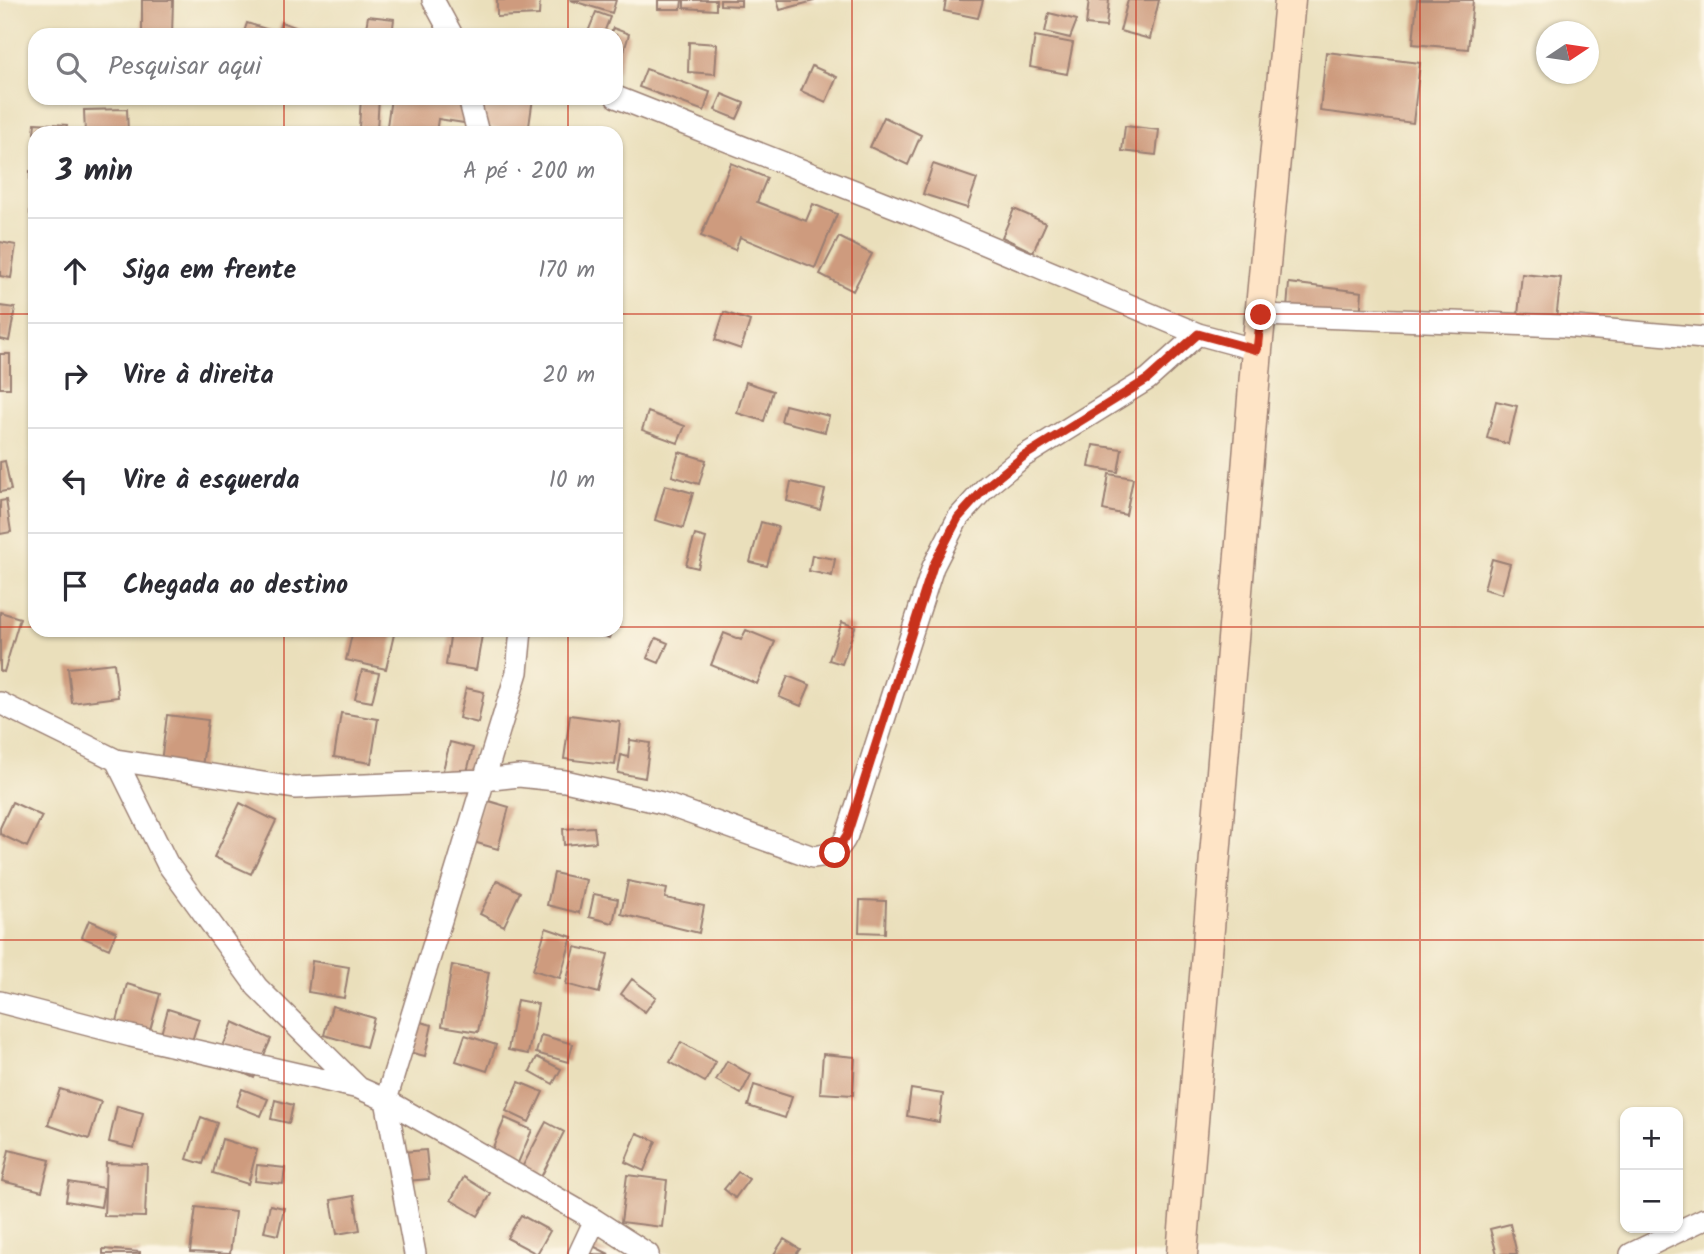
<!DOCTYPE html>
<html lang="pt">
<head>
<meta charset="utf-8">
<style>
	:root { --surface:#fff; --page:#f7f7f7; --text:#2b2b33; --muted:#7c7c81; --line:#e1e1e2 }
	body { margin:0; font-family:Kalam,sans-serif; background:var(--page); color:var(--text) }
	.controls { position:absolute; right:21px; bottom:21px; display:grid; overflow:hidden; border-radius:14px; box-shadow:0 2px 5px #0004 }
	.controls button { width:63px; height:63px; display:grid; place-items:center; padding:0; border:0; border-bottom:2px solid var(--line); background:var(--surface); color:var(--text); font:35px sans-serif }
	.compass { position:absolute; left:1536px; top:21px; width:63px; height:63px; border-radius:50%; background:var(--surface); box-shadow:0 2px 5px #0004; rotate:77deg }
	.stop { position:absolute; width:21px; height:21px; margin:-16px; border:5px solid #c8321e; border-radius:50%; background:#fff }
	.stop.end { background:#c8321e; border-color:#fff; box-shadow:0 2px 7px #0008 }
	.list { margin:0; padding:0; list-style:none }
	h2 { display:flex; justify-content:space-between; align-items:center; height:91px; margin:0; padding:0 28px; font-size:30px }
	h2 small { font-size:23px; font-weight:400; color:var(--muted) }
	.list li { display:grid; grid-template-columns:46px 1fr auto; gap:21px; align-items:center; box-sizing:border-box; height:105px; padding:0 28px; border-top:2px solid var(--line) }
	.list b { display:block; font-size:26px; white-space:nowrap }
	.list em { font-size:23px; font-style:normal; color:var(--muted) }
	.icon { flex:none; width:38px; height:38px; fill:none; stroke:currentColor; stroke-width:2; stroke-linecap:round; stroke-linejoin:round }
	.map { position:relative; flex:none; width:1704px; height:1254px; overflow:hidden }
	.search { position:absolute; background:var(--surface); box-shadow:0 2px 5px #0004; left:28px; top:28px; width:595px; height:77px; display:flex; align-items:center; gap:18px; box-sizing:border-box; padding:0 24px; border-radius:21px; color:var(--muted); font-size:26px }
	.panel { position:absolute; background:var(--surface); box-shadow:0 2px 5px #0004; left:28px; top:126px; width:595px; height:511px; border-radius:21px }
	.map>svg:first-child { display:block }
	.building { fill:#ce9b7e }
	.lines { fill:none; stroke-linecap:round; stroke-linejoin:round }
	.street-casing { stroke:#9a7f73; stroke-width:24 }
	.secondary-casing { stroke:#9a7f73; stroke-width:33 }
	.street { stroke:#fff; stroke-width:21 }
	.secondary { stroke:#fee4c6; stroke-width:30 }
	.route { stroke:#c8321e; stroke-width:9 }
	.grid { fill:none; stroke:#c8321e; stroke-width:2; stroke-opacity:0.55 }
</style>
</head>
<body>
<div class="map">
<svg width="1704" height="1254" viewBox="0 0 1704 1254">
	<rect width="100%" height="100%" fill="#fcf5e5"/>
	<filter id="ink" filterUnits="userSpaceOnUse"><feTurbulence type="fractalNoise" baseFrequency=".0143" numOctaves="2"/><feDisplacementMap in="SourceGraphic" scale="14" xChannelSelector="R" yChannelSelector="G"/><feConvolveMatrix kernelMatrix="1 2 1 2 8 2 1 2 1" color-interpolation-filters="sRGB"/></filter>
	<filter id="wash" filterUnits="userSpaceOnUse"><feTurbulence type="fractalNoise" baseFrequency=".00686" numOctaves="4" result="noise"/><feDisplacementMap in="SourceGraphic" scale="28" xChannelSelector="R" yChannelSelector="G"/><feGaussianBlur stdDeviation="1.57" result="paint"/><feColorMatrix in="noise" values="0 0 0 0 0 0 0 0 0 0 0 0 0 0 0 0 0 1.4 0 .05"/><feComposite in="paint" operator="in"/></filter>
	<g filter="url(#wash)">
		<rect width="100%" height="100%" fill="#eadfbb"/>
		<g id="blocks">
			<path class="building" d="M142 0H173L172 35H142Z
				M497 0H540L539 15 497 17Z
				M570 0H616L612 13Z
				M658 0H682L681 9H658Z
				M684 0H716V10L684 8Z
				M720 0H741V6L720 5Z
				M777 0H814V1L780 10Z
				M946 0H983L978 18 944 11Z
				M1089 0H1109L1106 27 1086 25Z
				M1128 0H1159L1150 39 1120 31Z
				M1417 0H1473L1468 49 1413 44Z
				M596 12 610 17 603 35 588 32Z
				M1049 13 1077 20 1070 38 1045 32Z
				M368 16 394 19 392 35H365Z
				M281 22 317 35H277Z
				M247 23 275 32 274 35H243Z
				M613 28 629 34 617 75 616 35H610Z
				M1035 36 1073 43 1067 74 1030 67Z
				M689 42 717 44 715 74 688 72Z
				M1326 52 1420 63 1413 123 1320 111Z
				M812 66 837 77 826 102 801 91Z
				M646 69 710 92 704 111 639 87Z
				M722 94 744 103 737 119 715 110Z
				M361 98H379L377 129 359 128Z
				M391 98H533L528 133 438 119 436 133H386Z
				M127 109 128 133H85L84 110Z
				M884 117 921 135 908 165 870 147Z
				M35 123 67 125 66 133H34Z
				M1125 126 1159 130 1156 155 1122 151Z
				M731 163 767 178 757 202 806 221 813 204 837 214 815 268 740 237 735 250 701 236Z
				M933 164 977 179 967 208 923 194Z
				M30 171H35V214H30Z
				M1014 209 1046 223 1033 252 1002 237Z
				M839 237 872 254 853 291 820 274Z
				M0 242 16 245 11 278 0 276Z
				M1522 274 1561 278 1556 319 1518 315Z
				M1289 283 1362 292 1360 318 1287 309Z
				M0 306 15 308 9 341 0 339Z
				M724 312 750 321 741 349 715 340Z
				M0 354H10V388H0Z
				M746 382 773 391 764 421 737 413Z
				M1496 401 1517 406 1508 444 1487 438Z
				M785 405 829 416 825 432 781 421Z
				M648 412 685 426 678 443 642 430Z
				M1093 445 1122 449 1118 472 1089 467Z
				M679 452 706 460 699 484 672 476Z
				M5 461 11 490 0 492V462Z
				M1109 474 1133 478 1126 515 1103 510Z
				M791 482 825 490 820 510 787 501Z
				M665 485 693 493 683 528 655 520Z
				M6 500 11 532 0 534V501Z
				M761 522 778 527 767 566 750 562Z
				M695 535 706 538 698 568 686 565Z
				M812 555 835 559 832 576 809 571Z
				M1492 559 1510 564 1502 594 1484 589Z
				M0 612 20 618 4 672 0 671Z
				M842 622 855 627 842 664 829 660Z
				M353 630H395L386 669 346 660Z
				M451 630 482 635 476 670 446 665Z
				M583 630H612L609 638Z
				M746 630 775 642 757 684 711 665 724 633 741 640Z
				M656 638 668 643 659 663 647 658Z
				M114 663 118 697 72 703 68 668Z
				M362 670 379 673 372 702 355 699Z
				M788 676 810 685 801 706 779 697Z
				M466 688 484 692 478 723 459 718Z
				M341 713 378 719 371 763 334 757Z
				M167 715 208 720 200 783 159 778Z
				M570 715 620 722 615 765 564 759Z
				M630 740 650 743 645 778 618 773 621 755 628 757Z
				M450 742 473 748 462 792 439 786Z
				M482 799 509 807 498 849 470 841Z
				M12 802 42 816 27 847 0 834V828Z
				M240 803 276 821 251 874 214 857Z
				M594 827 596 842 564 845 563 829Z
				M554 873 586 880 579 913 547 905Z
				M497 880 520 892 504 926 480 914Z
				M628 881 667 889 665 898 704 906 699 933 621 914Z
				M594 894 618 899 613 923 589 917Z
				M860 900 886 901 885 933 859 932Z
				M89 920 116 932 109 949 82 937Z
				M546 928 572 937 560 978 533 970Z
				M575 947 608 954 599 993 566 984Z
				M312 961 349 967 344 998 308 992Z
				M452 965 489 972 478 1032 442 1026Z
				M632 979 656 997 645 1012 621 994Z
				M127 984 160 994 149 1034 116 1025Z
				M517 1000 538 1004 528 1054 508 1050Z
				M332 1006 374 1018 366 1047 324 1035Z
				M168 1009 199 1019 191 1044 161 1034Z
				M413 1020 432 1025 425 1056 405 1051Z
				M233 1022 271 1039 254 1078 217 1061Z
				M465 1035 496 1045 487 1071 456 1061Z
				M541 1035 573 1044 568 1062 536 1053Z
				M681 1042 716 1062 705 1082 670 1062Z
				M823 1054 855 1057 853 1095 820 1093Z
				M537 1057 561 1069 553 1084 530 1071Z
				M727 1061 751 1075 741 1094 716 1080Z
				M519 1082 543 1092 529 1122 506 1111Z
				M754 1085 792 1097 785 1118 748 1106Z
				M60 1089 101 1102 89 1139 48 1125Z
				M242 1089 268 1099 261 1116 236 1106Z
				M911 1089 943 1094 939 1122 907 1116Z
				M275 1100 293 1105 289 1123 271 1119Z
				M117 1106 143 1113 134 1148 109 1142Z
				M201 1117 217 1123 203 1164 187 1159Z
				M505 1118 532 1130 518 1163 491 1152Z
				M546 1122 564 1132 538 1183 519 1173Z
				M637 1133 656 1141 644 1171 625 1162Z
				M222 1139 257 1150 248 1184 213 1173Z
				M9 1150 50 1160 42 1191 2 1181Z
				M426 1150 429 1179 406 1181 402 1152Z
				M106 1163 147 1164 145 1217 104 1216Z
				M257 1165 285 1168 283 1184 255 1181Z
				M738 1172 749 1179 735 1198 724 1189Z
				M627 1175 667 1180 662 1227 621 1222Z
				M464 1177 491 1194 478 1216 451 1200Z
				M69 1182 104 1188 101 1207 66 1201Z
				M354 1196 360 1230 337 1234 331 1200Z
				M270 1205 284 1208 278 1235 264 1232Z
				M196 1207 235 1212 230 1254 190 1252Z
				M521 1215 550 1231 537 1254 507 1238Z
				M1510 1224 1517 1254H1497L1490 1229Z
				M784 1239 800 1249 796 1254H774Z
				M593 1246 609 1254H589Z
				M103 1249 140 1252V1254H103Z"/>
		</g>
	</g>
	<g filter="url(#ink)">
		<use href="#blocks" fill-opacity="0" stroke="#9a7f73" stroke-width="2"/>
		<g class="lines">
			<g class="street-casing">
				<path id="street" d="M433 0 452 35
					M616 97 908 212 1198 334 1257 350
					M469 98 478 133
					M1261 315 1563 326 1704 338
					M0 703 116 760 167 863 257 987 359 1088 386 1100 595 1220 648 1254
					M116 760 295 788 483 780 519 776 565 781 662 803 813 857C831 855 839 852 847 835L933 567 958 518 987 486 1024 456 1148 379 1198 334
					M0 1002 131 1036 359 1088
					M415 1254 386 1100 517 672 521 630
					M579 1254 595 1220
					M1631 1254 1704 1219"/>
			</g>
			<g class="secondary-casing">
				<path id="secondary" d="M1182 1254 1257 350 1290 0"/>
			</g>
			<use href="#street" class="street"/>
			<use href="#secondary" class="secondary"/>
		</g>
	</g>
	<g class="lines" filter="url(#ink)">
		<path class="route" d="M835 853 847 835 933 566 958 518 987 486 1024 456 1148 379 1198 334 1257 350 1261 315"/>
	</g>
	<path class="grid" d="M284 0V35M568 0V35M852 0V1254M1136 0V1254M1420 0V1254M284 98V133M568 98V133M0 314H35M616 314H1704M0 627H35M616 627H1704M284 630V1254M568 630V1254M0 940H1704"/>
</svg>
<div class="controls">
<button>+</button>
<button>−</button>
</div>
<svg class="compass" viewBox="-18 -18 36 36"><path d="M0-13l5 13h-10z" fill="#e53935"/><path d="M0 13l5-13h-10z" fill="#7c7c81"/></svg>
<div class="stop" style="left:835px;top:853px"></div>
<div class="stop end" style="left:1261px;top:315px"></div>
<div class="search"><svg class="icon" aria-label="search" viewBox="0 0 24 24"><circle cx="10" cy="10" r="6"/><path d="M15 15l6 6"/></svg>Pesquisar aqui</div>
<section class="panel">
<h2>3 min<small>A pé · 200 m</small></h2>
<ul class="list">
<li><svg class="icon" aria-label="ahead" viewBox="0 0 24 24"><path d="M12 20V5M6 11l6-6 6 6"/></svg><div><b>Siga em frente</b></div><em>170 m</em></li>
<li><svg class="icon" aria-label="right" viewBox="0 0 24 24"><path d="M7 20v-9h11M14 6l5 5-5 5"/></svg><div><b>Vire à direita</b></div><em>20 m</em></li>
<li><svg class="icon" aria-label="left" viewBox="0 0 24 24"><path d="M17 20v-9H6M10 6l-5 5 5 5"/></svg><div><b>Vire à esquerda</b></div><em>10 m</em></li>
<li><svg class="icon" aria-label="arrive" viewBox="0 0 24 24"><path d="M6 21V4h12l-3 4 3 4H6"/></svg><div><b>Chegada ao destino</b></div></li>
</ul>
</section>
</div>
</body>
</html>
